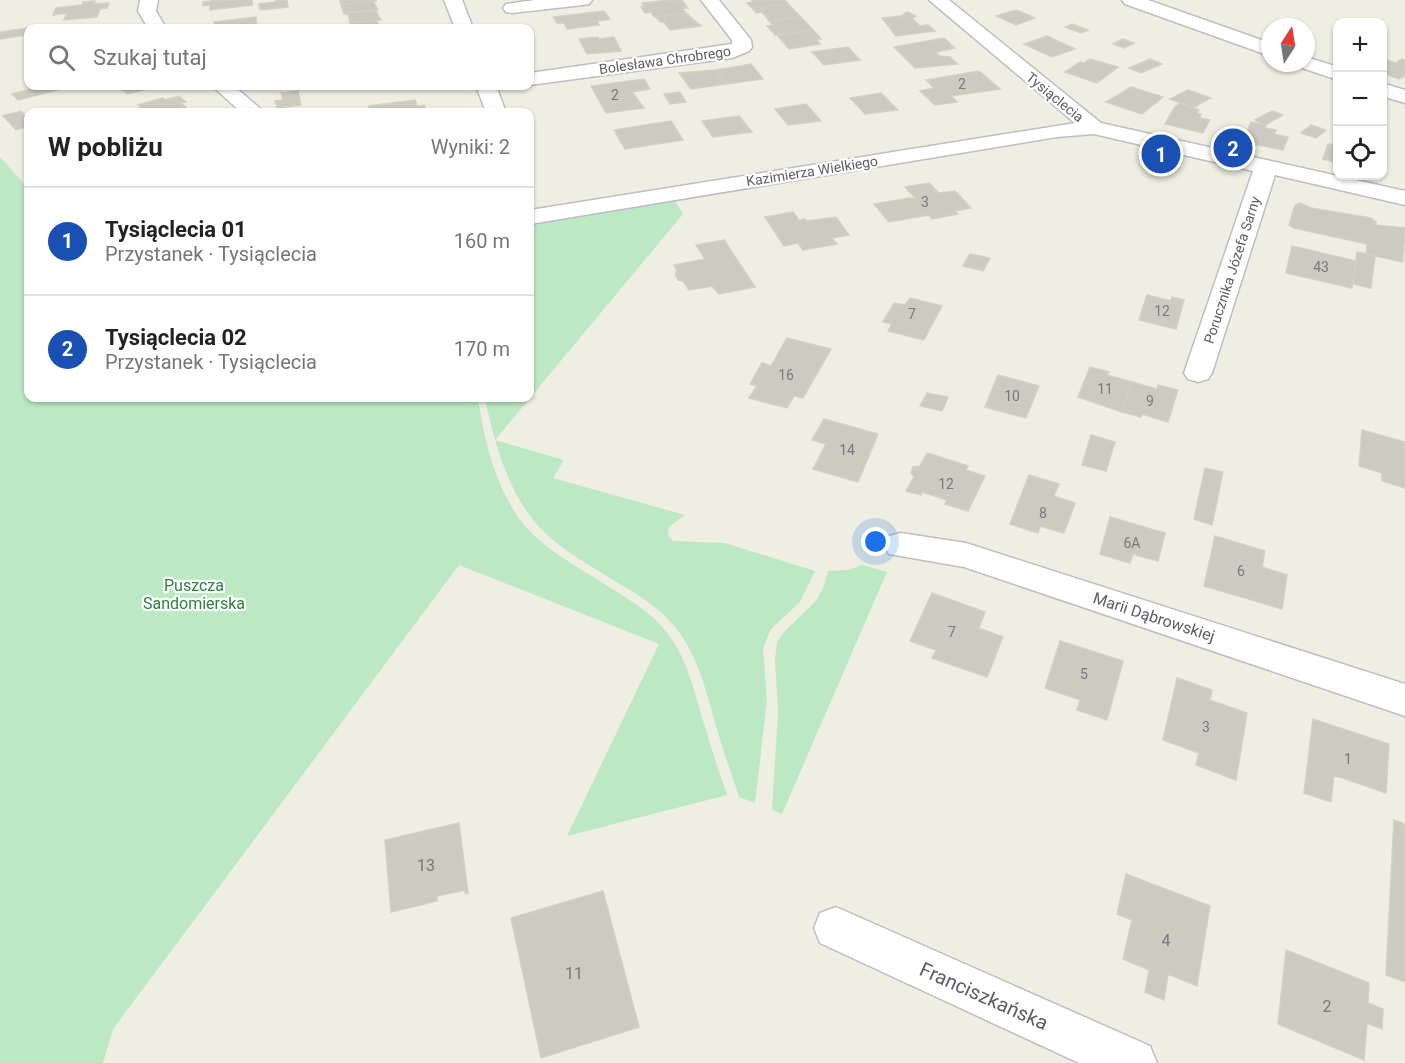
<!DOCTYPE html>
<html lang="pl">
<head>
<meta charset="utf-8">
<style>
	:root { --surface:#fff; --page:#f6f6f6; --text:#222; --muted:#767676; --line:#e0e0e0; --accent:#fa501d }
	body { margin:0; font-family:Roboto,sans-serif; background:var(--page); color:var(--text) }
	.controls { position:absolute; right:18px; top:18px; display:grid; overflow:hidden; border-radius:12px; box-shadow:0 2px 4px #0004 }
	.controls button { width:54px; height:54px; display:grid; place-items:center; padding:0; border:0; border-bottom:2px solid var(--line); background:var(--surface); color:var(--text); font:30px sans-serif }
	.compass { position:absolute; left:1261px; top:18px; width:54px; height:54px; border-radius:50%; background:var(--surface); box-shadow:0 2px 4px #0004; rotate:12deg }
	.you { position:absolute; left:876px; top:542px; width:21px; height:21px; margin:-15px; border:4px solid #fff; border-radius:50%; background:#1a73e8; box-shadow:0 0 0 9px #1a73e833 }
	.badge { display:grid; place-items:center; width:39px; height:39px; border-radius:50%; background:var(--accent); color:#fff; font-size:20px; font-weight:700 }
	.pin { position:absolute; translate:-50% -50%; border:3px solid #fff; box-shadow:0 2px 6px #0006 }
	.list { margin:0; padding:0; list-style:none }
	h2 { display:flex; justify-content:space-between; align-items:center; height:78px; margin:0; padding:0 24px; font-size:26px }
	h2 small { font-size:20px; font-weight:400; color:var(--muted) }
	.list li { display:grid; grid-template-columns:39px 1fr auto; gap:18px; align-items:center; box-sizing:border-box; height:108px; padding:0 24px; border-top:2px solid var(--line) }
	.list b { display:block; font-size:22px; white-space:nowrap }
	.list p { margin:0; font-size:20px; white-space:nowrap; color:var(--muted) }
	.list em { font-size:20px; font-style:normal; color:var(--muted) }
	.icon { flex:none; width:33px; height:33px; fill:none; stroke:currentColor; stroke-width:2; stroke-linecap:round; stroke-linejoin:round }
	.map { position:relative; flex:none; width:1405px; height:1063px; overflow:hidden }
	.search { position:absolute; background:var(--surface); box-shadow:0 2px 4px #0004; left:24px; top:24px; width:510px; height:66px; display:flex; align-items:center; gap:15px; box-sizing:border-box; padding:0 21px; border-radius:12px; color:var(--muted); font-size:22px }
	.panel { position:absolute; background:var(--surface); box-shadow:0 2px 4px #0004; left:24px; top:108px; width:510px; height:294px; border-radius:12px }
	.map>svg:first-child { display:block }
	.green { fill:#bce9c3 }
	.building { fill:#cccac1; stroke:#d4d1c0; stroke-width:1.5 }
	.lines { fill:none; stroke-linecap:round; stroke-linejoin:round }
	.minor-casing { stroke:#bcbec5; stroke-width:3 }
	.minor { fill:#fff; fill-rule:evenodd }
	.labels { text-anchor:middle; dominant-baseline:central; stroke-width:4.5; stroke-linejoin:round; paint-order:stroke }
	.far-street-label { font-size:14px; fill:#5a5d64; stroke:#fff }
	.number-label { font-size:14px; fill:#76787b }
	.park-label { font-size:16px; fill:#2b833d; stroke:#fff }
	.street-label { font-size:16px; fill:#5a5d64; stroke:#fff }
	.near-number-label { font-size:16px; fill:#76787b }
	.near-street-label { font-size:20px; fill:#5a5d64; stroke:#fff }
</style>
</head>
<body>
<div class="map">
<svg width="1405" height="1063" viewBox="0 0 1405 1063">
	<rect width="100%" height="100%" fill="#efeee2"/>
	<path class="green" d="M0 157 28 188V398H478C484 439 494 481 518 517 535 543 574 565 600 581 622 596 648 609 665 630 689 659 695 696 706 730 712 752 720 774 727 795L567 836 659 644 459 565 113 1029 103 1063H0Z
		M674 199 683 214 495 440 564 460 553 478 685 515 669 527 668 535 673 541 725 543 815 571 800 602 771 629 763 648 767 701 755 803 739 797C733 777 725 757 719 736 708 700 700 657 675 627 657 604 629 590 605 575 584 562 560 548 542 530 509 496 494 443 485 398H530V223Z
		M862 565 887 572 782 814 772 810 778 712 775 660 777 642 785 631 816 601 824 586 828 571 848 570Z"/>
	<path class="building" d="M219 0H252V5L210 10V5L203 6V2Z
		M276 0H287L288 7 260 10 259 4 276 2Z
		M340 0H376V1L341 5Z
		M670 0H682L688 8H682L686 13 654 17 651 12 645 13 641 7H644L642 3Z
		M752 0H785L788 4 752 8 747 3 753 2Z
		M95 1 94 4 109 3 107 8 100 9 97 17 64 20 67 13 53 15 56 8 82 5 83 2Z
		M373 1 378 10 344 14 341 5Z
		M788 4 801 17 769 21 762 12 756 13 752 8Z
		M375 10 381 20 350 23 348 13Z
		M1016 10 1035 18 1016 25 996 16Z
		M604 11 610 19 597 21 599 25 567 29 564 23H557L553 17Z
		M907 12 916 16 912 18 920 26 928 25 935 31 896 36 882 18 901 16Z
		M686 13 701 26 670 30 664 22H660L656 17Z
		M256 17 257 27 208 28 214 27V22Z
		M801 17 813 30 775 35 767 26 773 25 769 21Z
		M377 20 379 27 383 26 384 28H351L350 23 381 20Z
		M1072 24 1088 30 1081 33 1065 27Z
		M26 28V35L0 39V32Z
		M813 30 821 39H816L820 44 789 49 777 35Z
		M1047 36 1075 49 1052 57 1024 44Z
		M598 37 599 39 614 37 621 51 587 54 579 39Z
		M944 38 955 48 936 52 940 56 950 57 957 64 915 68 894 47Z
		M1123 39 1134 43 1124 48 1113 44Z
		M848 47 860 60 824 65 812 52Z
		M1382 58 1395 63 1402 59 1405 60V76L1399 79 1382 73Z
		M1090 59 1118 67 1097 83 1065 72 1080 62 1084 63Z
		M1150 59 1162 64 1141 73 1129 68Z
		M751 64 763 79 727 84 716 70Z
		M716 70 727 84 691 89 679 73Z
		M979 71 1000 89 951 96 957 102 935 105 920 91 934 88 926 80Z
		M644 79 650 89 632 92 644 108 606 113 591 86Z
		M43 86H58L61 89 18 100 12 94Z
		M118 86H159L128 94Z
		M1131 87 1163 97 1142 114 1106 102Z
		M1188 90 1211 98 1193 108 1170 99Z
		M298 91 301 105 277 108 275 101 283 100 281 93Z
		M680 92 686 102 670 104 664 94Z
		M881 93 898 110 865 114 850 98Z
		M179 96 186 102 181 103 189 110 145 112 138 105 163 98 165 100Z
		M415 100 417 106 424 105 426 110 370 112 369 106Z
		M1180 103 1199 110 1197 113 1201 114 1200 118 1210 120 1203 133 1165 124 1174 108Z
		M806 104 821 121 788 125 775 109Z
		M21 111 28 119V126L16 130 3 116Z
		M1272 111 1283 115 1265 125 1255 120Z
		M739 116 752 132 713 137 702 121Z
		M671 121 683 140 625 149 614 130Z
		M1251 122 1266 125 1265 128 1276 130 1274 134 1288 137 1283 150 1243 142Z
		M1311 125 1326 130 1316 138 1301 133Z
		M1334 140H1338V163L1323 159 1328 144 1333 145Z
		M929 183 939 193 955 191 971 208 955 211 958 214 932 219 929 215 889 222 874 204 909 198 916 199 905 187Z
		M1300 203 1311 208 1371 218 1376 222V225L1405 228 1403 262 1366 254 1367 244 1294 228 1289 225 1295 205Z
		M793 212 799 220 805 219 807 221 836 217 849 235 832 238 837 244 803 250 798 243 784 246 765 217Z
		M724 240 755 287 719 294 712 286 689 290 683 281 678 280 675 274 677 271 674 265 705 259 696 245Z
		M1292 246 1356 261 1352 288 1286 273Z
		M1357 252 1375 256 1371 288 1353 284Z
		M970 254 990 258 983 271 963 266Z
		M1147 295 1171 301 1172 297 1184 300 1176 329 1139 320Z
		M910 298 942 306 924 340 888 331 892 324 883 322 894 303 905 305Z
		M787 338 831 349 803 398 794 396 787 408 749 398 757 386 750 384 762 363 771 366Z
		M1090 367 1109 372 1107 375 1132 382 1122 412 1078 397Z
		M998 375 1039 386 1026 418 985 407Z
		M1132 382 1157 389 1158 385 1178 390 1168 422 1142 414 1141 417 1122 412Z
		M927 393 948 397 942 411 920 406Z
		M824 419 878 434 858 482 813 469 826 444 812 440Z
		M1362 430 1405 442V488L1382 481V473L1359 466Z
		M1091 435 1115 442 1106 471 1082 465Z
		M927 453 968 466 966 470 985 476 968 511 945 504 947 500 922 492 921 495 906 491 914 477 911 473 913 467 920 466Z
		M1205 468 1223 472 1212 525 1194 519Z
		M1029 475 1059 484 1054 496 1075 503 1064 533 1040 526 1038 533 1010 524Z
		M1110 517 1165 533 1158 561 1133 554 1130 563 1100 554Z
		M1215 536 1265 551 1262 567 1287 575 1282 609 1204 586Z
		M932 593 985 612 979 628 1003 637 987 677 932 658 936 650 910 641Z
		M1060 641 1123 661 1107 720 1077 710 1080 700 1045 688Z
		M1177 678 1212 690 1210 700 1247 713 1236 780 1196 765 1199 753 1163 740Z
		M1313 719 1389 744 1386 793 1334 775 1331 802 1304 793Z
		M1394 820 1405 824V982L1386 975Z
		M459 823 468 893H465V890L437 896V901L391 912 385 840Z
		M1126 874 1210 906 1197 986 1168 974 1164 1000 1145 992 1149 970 1123 959 1132 920 1117 914Z
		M603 891 639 1027 541 1058 511 918Z
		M1286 950 1369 983 1368 1003 1383 1009 1382 1029 1367 1023 1364 1060 1278 1024Z"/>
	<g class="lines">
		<g class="minor-casing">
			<path id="minor" d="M140 0H158L156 11 166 28H148L138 11Z
				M444 0H462L473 28H455Z
				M535 0H592L589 4 583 5 512 13 506 12 503 8 506 4Z
				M701 0H719L751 40 752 47 749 51 732 58 530 85V73L732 44V40Z
				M929 0H949L1101 123 1405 191V205L1275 175 1212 373 1208 379 1198 382 1188 379 1184 373 1253 171 1094 134 1057 137 530 224V210L1075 123Z
				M1122 0H1148L1270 43V56L1125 4Z
				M1306 57 1338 67V80L1299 67 1296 63H1306Z
				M1382 83 1405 90V103L1382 96Z
				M212 86H234L264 112H241Z
				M476 86H496L506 112H486Z
				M901 533 966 543 1405 684V716L964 567 889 554 884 545 889 536Z
				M836 907 1150 1046 1157 1063H1079L820 943 814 928 820 913Z"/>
		</g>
		<use href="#minor" class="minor"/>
	</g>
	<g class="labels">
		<g class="far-street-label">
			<text transform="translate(665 60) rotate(-8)">Bolesława Chrobrego</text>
			<text transform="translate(1055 97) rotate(39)">Tysiąclecia</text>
			<text transform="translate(812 171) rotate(-9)">Kazimierza Wielkiego</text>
			<text transform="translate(1232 270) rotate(-72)">Porucznika Józefa Sarny</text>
		</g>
		<g class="number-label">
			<text x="962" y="84">2</text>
			<text x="615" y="95">2</text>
			<text x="925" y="202">3</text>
			<text x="1321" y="267">43</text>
			<text x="1162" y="311">12</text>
			<text x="912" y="314">7</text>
			<text x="786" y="375">16</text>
			<text x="1105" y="389">11</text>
			<text x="1012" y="396">10</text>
			<text x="1150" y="401">9</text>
			<text x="847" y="450">14</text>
			<text x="946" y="484">12</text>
			<text x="1043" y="513">8</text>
			<text x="1132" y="543">6A</text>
			<text x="1241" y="571">6</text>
			<text x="952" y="632">7</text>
			<text x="1084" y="674">5</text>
			<text x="1206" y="727">3</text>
			<text x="1348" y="759">1</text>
		</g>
		<g class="park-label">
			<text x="194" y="585">Puszcza<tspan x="194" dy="18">Sandomierska</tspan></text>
		</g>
		<g class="street-label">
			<text transform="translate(1154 617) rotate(18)">Marii Dąbrowskiej</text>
		</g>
		<g class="near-number-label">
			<text x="426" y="865">13</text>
			<text x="1166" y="940">4</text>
			<text x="574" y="973">11</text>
			<text x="1327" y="1006">2</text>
		</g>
		<g class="near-street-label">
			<text transform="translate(984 996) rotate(24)">Franciszkańska</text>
		</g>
	</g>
</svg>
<div class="controls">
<button>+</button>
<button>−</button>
<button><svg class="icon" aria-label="locate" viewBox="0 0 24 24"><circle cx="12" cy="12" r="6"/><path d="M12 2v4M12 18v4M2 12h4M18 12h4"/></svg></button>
</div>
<svg class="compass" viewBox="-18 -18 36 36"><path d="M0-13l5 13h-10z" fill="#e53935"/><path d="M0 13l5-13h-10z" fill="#767676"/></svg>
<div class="you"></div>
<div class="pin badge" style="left:1161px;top:154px;background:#1a4fb4">1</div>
<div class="pin badge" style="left:1233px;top:148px;background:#1a4fb4">2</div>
<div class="search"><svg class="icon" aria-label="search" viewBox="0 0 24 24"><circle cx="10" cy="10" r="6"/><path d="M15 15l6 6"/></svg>Szukaj tutaj</div>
<section class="panel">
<h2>W pobliżu<small>Wyniki: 2</small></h2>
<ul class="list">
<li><span class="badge" style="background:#1a4fb4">1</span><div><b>Tysiąclecia 01</b><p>Przystanek · Tysiąclecia</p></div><em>160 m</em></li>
<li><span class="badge" style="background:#1a4fb4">2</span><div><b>Tysiąclecia 02</b><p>Przystanek · Tysiąclecia</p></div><em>170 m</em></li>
</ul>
</section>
</div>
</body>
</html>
